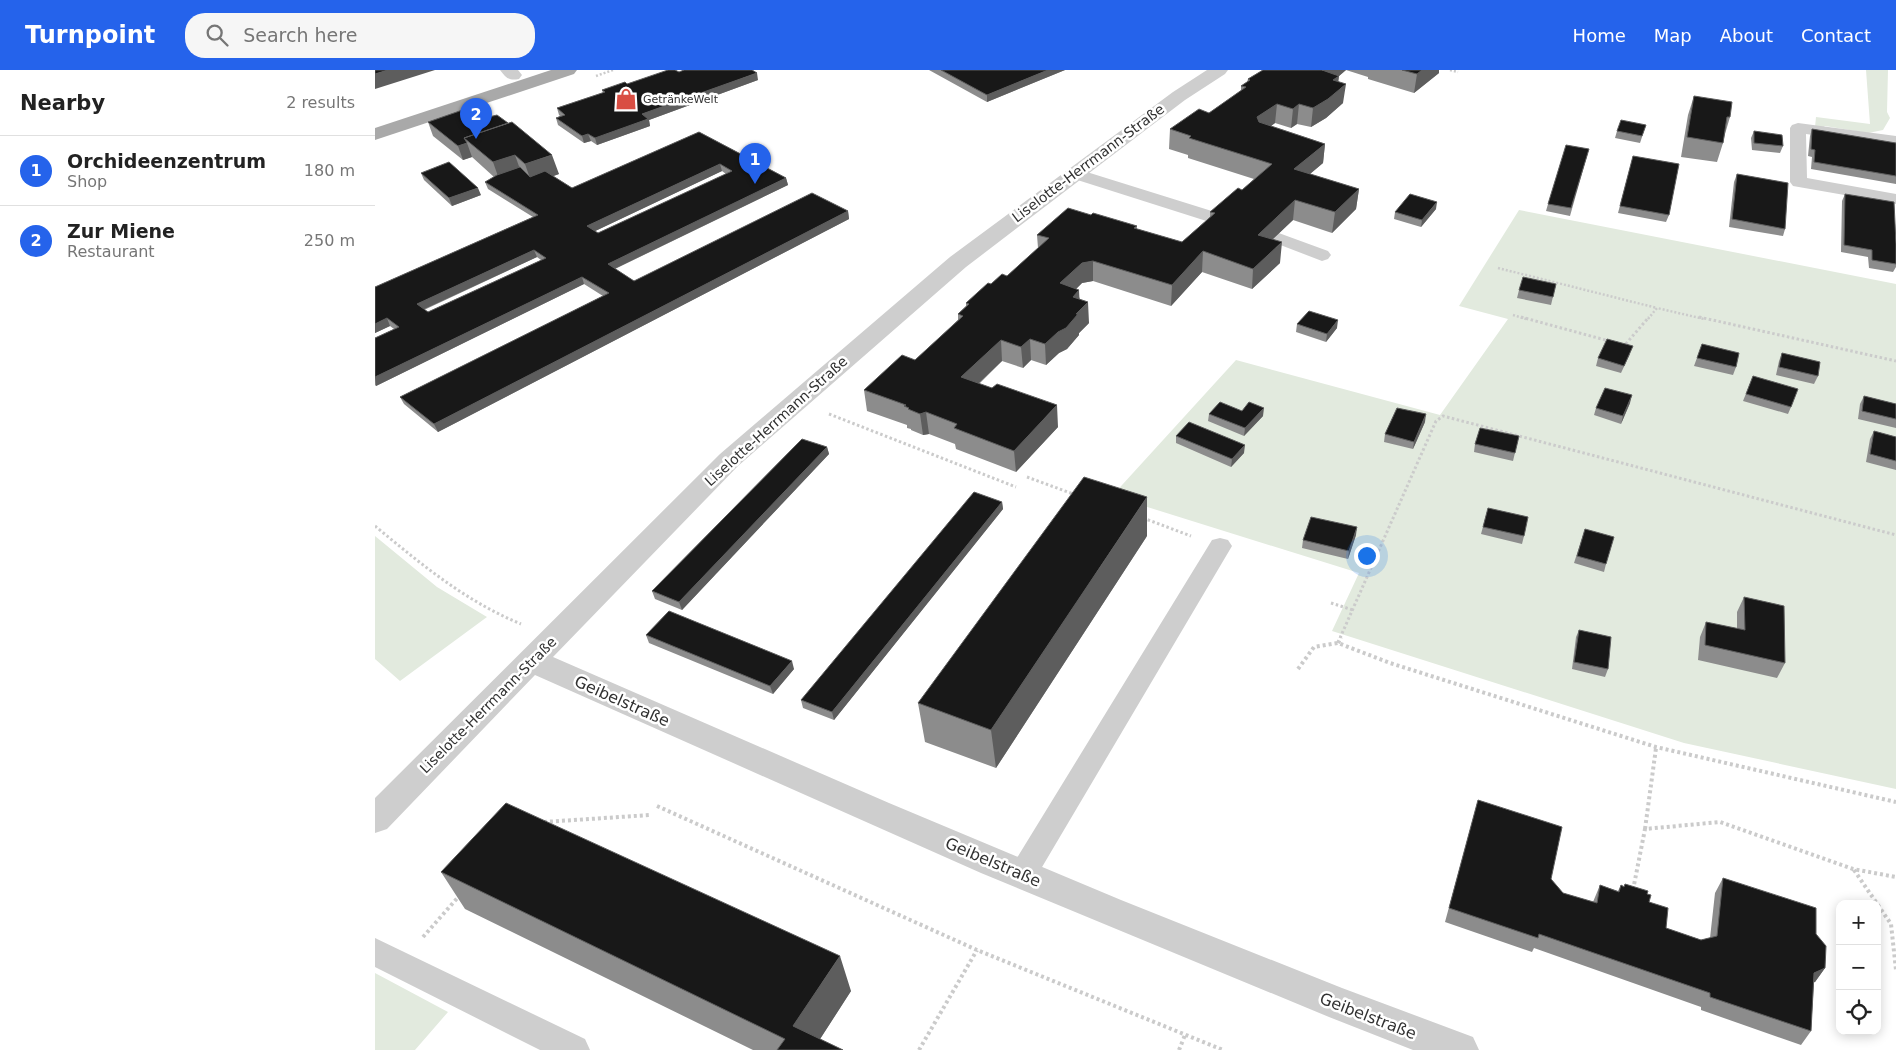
<!DOCTYPE html>
<html lang="en">
<head>
<meta charset="utf-8">
<style>
	:root { --surface:#fff; --page:#f6f6f6; --text:#222; --muted:#767676; --line:#e0e0e0; --accent:#2563eb }
	body { margin:0; font-family:"DejaVu Sans",sans-serif; background:var(--page); color:var(--text) }
	.controls { position:absolute; right:15px; bottom:15px; display:grid; overflow:hidden; border-radius:10px; box-shadow:0 2px 12px #0003 }
	.controls button { width:45px; height:45px; display:grid; place-items:center; padding:0; border:0; border-bottom:1px solid var(--line); background:var(--surface); color:var(--text); font:25px sans-serif }
	.you { position:absolute; left:991px; top:485px; width:18px; height:18px; margin:-12px; border:4px solid #fff; border-radius:50%; background:#1a73e8; box-shadow:0 0 0 8px #1a73e833 }
	.badge { display:grid; place-items:center; width:32px; height:32px; border-radius:50%; background:var(--accent); color:#fff; font-size:16px; font-weight:700 }
	.pin { position:absolute; translate:-50% -41px; filter:drop-shadow(0 1px 2px #0008) }
	.pin::after { content:''; position:absolute; top:26px; width:18px; height:15px; background:inherit; clip-path:polygon(0 0,100% 0,50% 100%) }
	.list { margin:0; padding:0; list-style:none }
	h2 { display:flex; justify-content:space-between; align-items:center; height:65px; margin:0; padding:0 20px; font-size:21px }
	h2 small { font-size:16px; font-weight:400; color:var(--muted) }
	.list li { display:grid; grid-template-columns:32px 1fr auto; gap:15px; align-items:center; box-sizing:border-box; height:70px; padding:0 20px; border-top:1px solid var(--line) }
	.list b { display:block; font-size:19px; white-space:nowrap }
	.list p { margin:0; font-size:16px; white-space:nowrap; color:var(--muted) }
	.list em { font-size:16px; font-style:normal; color:var(--muted) }
	.icon { flex:none; width:28px; height:28px; fill:none; stroke:currentColor; stroke-width:2; stroke-linecap:round; stroke-linejoin:round }
	.map { position:relative; flex:none; width:1521px; height:980px; overflow:hidden }
	header { display:flex; align-items:center; gap:30px; box-sizing:border-box; height:70px; padding:0 25px; background:var(--accent); color:#fff }
	header strong { font-size:24px }
	nav { display:flex; gap:28px; margin-inline-start:auto; font-size:18px }
	.search { width:350px; height:45px; background:var(--page); display:flex; align-items:center; gap:12px; box-sizing:border-box; padding:0 18px; border-radius:20px; color:var(--muted); font-size:19px }
	main { display:flex }
	aside { flex:1; background:var(--surface) }
	.map>svg:first-child { display:block }
	.green { fill:#e2eade }
	.lines { fill:none; stroke-linecap:round; stroke-linejoin:round }
	.path-far2 { stroke:#cbcbcb; stroke-width:2.5; stroke-dasharray:2 2; stroke-linecap:butt }
	.path-far1 { stroke:#cbcbcb; stroke-width:3; stroke-dasharray:2.5 2.5; stroke-linecap:butt }
	.path { stroke:#cbcbcb; stroke-width:4; stroke-dasharray:3 3; stroke-linecap:butt }
	.service { fill:#cecece; fill-rule:evenodd }
	.minor { fill:#cecece; fill-rule:evenodd }
	.primary { fill:#a9a9a9; fill-rule:evenodd }
	.wall { fill:#8c8c8c; fill-rule:evenodd }
	.shaded-wall { fill:#5d5d5d }
	.building { fill:#181818; stroke:#5d5d5d; fill-rule:evenodd }
	.labels { text-anchor:middle; dominant-baseline:central; stroke-width:5; stroke-linejoin:round; paint-order:stroke }
	.far-poi-label { font-size:11px; fill:#313131; stroke:#fff; text-anchor:start }
	.street-label { font-size:14px; fill:#313131; stroke:#fff }
	.near-street-label { font-size:16px; fill:#313131; stroke:#fff }
</style>
</head>
<body>
<header>
<strong>Turnpoint</strong>
<div class="search"><svg class="icon" aria-label="search" viewBox="0 0 24 24"><circle cx="10" cy="10" r="6"/><path d="M15 15l6 6"/></svg>Search here</div>
<nav><a>Home</a><a>Map</a><a>About</a><a>Contact</a></nav>
</header>
<main>
<aside>
<h2>Nearby<small>2 results</small></h2>
<ul class="list">
<li><span class="badge">1</span><div><b>Orchideenzentrum</b><p>Shop</p></div><em>180 m</em></li>
<li><span class="badge">2</span><div><b>Zur Miene</b><p>Restaurant</p></div><em>250 m</em></li>
</ul>
</aside>
<div class="map">
<svg width="1521" height="980" viewBox="0 0 1521 980">
	<rect width="100%" height="100%" fill="#fff"/>
	<path class="green" d="M1491 0H1513L1512 42 1515 48 1508 60 1493 63 1450 56 1447 58 1440 57 1441 47 1495 54Z
		M1144 140 1521 214V719L1309 673 957 561 984 503 737 426 861 290 1065 345 1133 249 1084 236Z
		M0 466 62 517 112 547 25 611 0 589Z
		M0 903 73 942 40 980H0Z"/>
	<g class="lines">
		<path class="path-far2" d="M1075 0 1083 2
			M221 6 238 0
			M1123 198 1282 238
			M1138 245 1151 249
			M1273 249 1282 238 1329 249"/>
		<path class="path-far1" d="M1146 247 1234 271
			M1324 247 1521 291
			M1247 275 1249 276 1274 247
			M454 344 641 417
			M652 407 701 425
			M768 448 816 466
			M0 456C46 494 90 531 146 554
			M956 533 978 540
			M965 568 1061 351 1068 346 1521 465"/>
		<path class="path" d="M963 573 966 567
			M923 599 939 577 963 573 1015 593 1281 677 1521 732
			M282 736 602 880 848 980
			M169 752 275 745
			M1270 759 1281 678
			M1479 800 1516 854 1521 900
			M1258 820 1270 759 1345 752 1478 799 1521 807
			M48 867 85 825
			M544 980 602 880
			M804 980 810 965"/>
		<path class="service" d="M1423 53 1521 66V76L1431 64 1432 108 1521 124V134L1418 116 1415 112V58L1417 55Z
			M699 98 856 147 859 151 856 155 850 156 844 155 693 107 691 103 693 99Z
			M901 162 953 181 956 185 953 189 947 191 895 171 892 167 895 163Z
			M845 468 853 470 857 476 657 814 647 818 637 814 632 805 637 796 837 470Z
			M0 868 210 969 215 980H165L0 897Z"/>
		<path class="minor" d="M125 0H143L147 5 144 9C134 11 131 8 125 0Z
			M832 0H853L850 4 810 30 591 197 363 396 178 587 514 733 746 830 967 918 1098 967 1104 980H1038L954 947 606 803 160 605 12 759 0 763V728L345 384 575 187 798 22Z"/>
		<path class="primary" d="M176 0H202L199 4 0 70V58Z"/>
	</g>
	<path class="wall" d="M554 0H690L612 32Z
		M888 0H1064V3L1039 23 993 9V7L971 0 964 6 963 12 968 33 951 48 936 57 922 54 916 58 900 53 896 56 950 74 948 93 935 104 984 119 981 139 957 163 918 150 898 169 905 193 877 219 827 202 796 236 718 211 707 213 701 219 714 253 704 263V265L692 279 684 283 671 295 656 290 648 298 627 291 604 314 683 357 641 402 581 379 580 374 554 364 548 365 536 360V359L532 358V355L492 341 489 320 540 290 583 250V244L591 236V233L616 214 632 206 663 178 662 165 716 145 762 156V159L807 172 835 147V142L867 120 879 109 813 88V85L794 79 795 59 834 43 866 21V16L872 12 873 9Z
		M304 2 383 10 274 50 275 56 222 75 216 71 209 73 183 55 181 48 185 46 184 45 182 38 228 23 227 20Z
		M1319 26 1355 47 1350 64 1348 73 1342 92 1306 87 1313 45Z
		M99 36 184 104 178 106 197 118 324 62 411 108 413 115 240 199 259 211 473 141 474 149 63 362 29 334 25 327 228 226 209 214 1 316 0 315V268L19 259 15 256 0 263V217L158 147 113 119 110 112 119 107 97 87 88 90 58 66 53 52ZM347 101 351 104 223 163 220 161ZM162 187 166 190 53 242 49 240Z
		M1271 55 1265 73 1240 68 1242 61Z
		M1437 59 1521 73V114L1436 99 1437 87 1433 86 1435 66Z
		M1379 61 1408 76 1405 83 1377 80 1376 68Z
		M1214 79 1195 146 1171 141 1173 134Z
		M1258 86 1294 145 1291 152 1243 143Z
		M46 103 106 125 77 136 49 110Z
		M1362 104 1410 159 1408 166 1354 157 1359 112Z
		M1470 124 1521 174V197L1518 202 1494 198 1493 187 1466 182 1467 131Z
		M1061 139 1046 157 1019 149 1020 142Z
		M1181 214 1176 235 1142 228 1144 220Z
		M922 254 962 258 951 272 921 262Z
		M1327 274 1361 297 1358 305 1319 296Z
		M1407 283 1443 306 1439 314 1401 305 1404 291Z
		M1255 284 1246 303 1221 296 1223 288Z
		M1378 306 1416 337 1413 344 1368 331Z
		M1489 326 1521 334V358L1483 349 1485 334Z
		M1255 333 1246 354 1219 345 1221 338Z
		M867 341 888 346 869 366 833 351 834 344Z
		M1050 352 1038 379 1009 372 1010 364Z
		M1499 361 1521 367V400L1491 392 1495 369Z
		M801 366 869 383 856 397 801 373Z
		M1144 366 1138 391 1099 382 1100 374Z
		M452 377 454 384 307 540 280 529 277 521Z
		M627 432 628 439 459 650 428 638 426 630Z
		M1113 438 1149 466 1147 474 1106 464Z
		M1210 459 1231 494 1229 502 1199 493Z
		M981 465 973 489 927 478 928 470Z
		M772 466 621 698 550 672 543 633Z
		M1369 527 1410 593 1402 608 1323 590 1325 567 1331 552 1362 559V542Z
		M1204 560 1233 599 1230 607 1197 599 1201 567Z
		M271 565 419 599 398 624 274 573Z
		M1103 730 1188 823 1218 832 1225 815 1243 821 1246 815 1249 816 1250 814 1272 824 1274 832 1291 858 1326 870 1335 868 1340 823 1348 808 1441 864 1450 898 1440 912H1439L1436 961 1426 975 1326 940V937L1159 878 1157 882 1070 852Z
		M66 802 476 921 445 969 468 980H378L90 839Z"/>
	<path class="shaded-wall" d="M13 0H60L0 19V4Z
		M673 0H690L612 32V25Z
		M948 0H971L964 6 962 21 971 14 968 33 951 48 936 57 938 38 945 19Z
		M1047 0H1064V3L1039 23 1042 4Z
		M382 3 383 10 274 50 275 56 222 75 220 68 267 44Z
		M902 34 900 53 881 67 882 47Z
		M924 34 922 54 916 58 918 39Z
		M213 64 216 71 209 73 207 66Z
		M92 73 97 87 88 90 83 76Z
		M950 74 948 93 917 119 919 99Z
		M140 85 147 105 125 112 118 92Z
		M177 85 184 104 157 114 150 94Z
		M345 94 347 101 214 164 212 156Z
		M411 108 413 115 235 201 233 194Z
		M103 118 106 125 77 136 74 128Z
		M984 119 981 139 957 163 960 142Z
		M920 130 918 150 881 185 883 165Z
		M1062 132 1061 139 1046 157 1047 150Z
		M473 141 474 149 63 362 59 354Z
		M907 172 905 193 877 219 878 199Z
		M159 180 162 187 45 241 42 234Z
		M828 181 827 202 796 236 797 215Z
		M718 191V211L707 213 686 234 685 213 707 193Z
		M207 207 209 214 1 316 0 307Z
		M704 220 705 240 713 232 714 253 704 263V265L692 279 684 283 671 295 670 274 698 227Z
		M12 248 15 256 0 263V254Z
		M963 250 962 258 951 272 952 264Z
		M655 269 656 290 648 298 646 277Z
		M626 270 627 291 588 328 586 307Z
		M1257 325 1255 333 1246 354 1248 346Z
		M682 335 683 357 641 402 639 381Z
		M889 338 888 346 869 366 870 358Z
		M551 342 554 364 548 365 545 344Z
		M1051 344 1050 352 1038 379 1039 372Z
		M870 375 869 383 856 397 857 389Z
		M452 377 454 384 307 540 304 532Z
		M772 427V466L621 698 616 660Z
		M627 432 628 439 459 650 457 642Z
		M982 457 981 465 973 489 974 481Z
		M417 591 419 599 398 624 395 616Z
		M465 886 476 921 438 980 418 956Z
		M1450 898 1440 912 1429 917 1439 903Z"/>
	<path class="building" d="M0 0H13L0 4Z
		M293 0H300L304 2 309 0H377L382 3 267 44 273 49 220 68 213 64 207 66 181 48 190 45 182 38 230 22 227 20 250 12 252 14Z
		M566 0H673L612 25Z
		M888 0H948H947L964 6 958 10 971 14 953 29 938 38 924 34 918 39 902 34 882 47 884 52 950 74 919 99 984 119 960 142 920 130 883 165 907 172 878 199 828 181 797 215 718 191 707 193 685 213 704 220 698 227 713 232 701 244H703L691 258 683 262 670 274 655 269 646 277 626 270 586 307 617 318 622 314 682 335 639 381 579 358 582 354 551 342 545 344 533 339 534 338 529 336 531 335 489 320 527 285 540 290 588 246 583 244 594 234 591 233 613 213 616 214 627 204 632 206 674 168 662 165 693 138 716 145 718 143 762 156 759 158 807 172 840 143 835 142 863 118 867 120 897 94 814 68 816 66 795 59 824 39 834 43 871 17 866 16 875 10 873 9Z
		M1027 0H1047L1042 4Z
		M1319 26 1357 32 1355 47H1352L1348 73 1312 67Z
		M99 36 114 47 122 45 133 53 89 68 92 73 83 76 53 52Z
		M1246 50 1271 55 1267 66 1242 61Z
		M137 52 177 85 150 94 140 85 118 92 89 68Z
		M1437 59 1521 73V106L1439 92 1440 80 1436 79Z
		M1379 61 1407 65 1408 76 1379 73Z
		M324 62 411 108 233 194 259 211 437 123 473 141 59 354 25 327 234 223 207 207 0 307V268L24 257 12 248 0 254V217L163 145 110 112 122 105 145 97 155 107 170 101 197 118ZM345 94 357 101 223 163 212 156ZM159 180 171 188 53 242 42 234Z
		M1191 75 1214 79 1196 138 1173 134Z
		M1258 86 1304 94 1294 145 1245 136Z
		M74 92 103 118 74 128 46 103Z
		M1362 104 1413 113 1410 159 1357 149Z
		M1035 124 1062 132 1047 150 1020 142Z
		M1470 124 1519 132 1521 174V194L1497 190V180L1469 175Z
		M1148 207 1181 214 1178 227 1144 220Z
		M934 241 963 250 952 264 922 254Z
		M1232 269 1258 276 1249 296 1223 288Z
		M1327 274 1364 283 1361 297 1322 288Z
		M1407 283 1445 292 1443 306 1404 297Z
		M1378 306 1423 319 1416 337 1371 324Z
		M1230 318 1257 325 1248 346 1221 338Z
		M1489 326 1521 334V349L1487 341Z
		M845 332 867 341 874 332 889 338 870 358 834 344Z
		M1022 338 1051 344 1039 372 1010 364Z
		M814 352 870 375 857 389 801 366Z
		M1105 358 1144 366 1140 383 1100 374Z
		M1499 361 1521 367V391L1495 384Z
		M427 369 452 377 304 532 277 521Z
		M709 407 772 427 616 660 543 633Z
		M599 422 627 432 457 642 426 630Z
		M1113 438 1153 447 1149 466 1108 457Z
		M936 447 982 457 974 481 928 470Z
		M1210 459 1239 467 1231 494 1202 486Z
		M1369 527 1409 536 1410 593 1330 575 1331 552 1370 560Z
		M294 541 417 591 395 616 271 565Z
		M1204 560 1236 567 1233 599 1199 592Z
		M1103 730 1187 757 1176 809 1188 823 1222 833 1225 815 1244 822 1246 815 1249 817 1250 814 1273 821 1272 824 1276 825 1274 832 1293 838 1291 858 1326 870 1342 866 1348 808 1441 838V864L1451 876 1450 898 1439 903 1436 961 1335 927V923L1164 864 1163 868 1074 838Z
		M131 733 465 886 418 956 468 980H402L410 969 66 802Z"/>
	<defs>
		<g id="shop-bare" transform="scale(1.725)"><path d="M-5-2.5h2.3a2.7 3.5 0 0 1 5.4 0H5L5.5 6h-11ZM-1.5-2.5h3a1.5 2.3 0 0 0-3 0Z" fill="#d94e43" stroke="#fff" stroke-width="2.5" paint-order="stroke"/></g>
	</defs>
	<g fill-rule="evenodd">
		<use href="#shop-bare" x="251" y="29"/>
	</g>
	<g class="labels">
		<g class="far-poi-label">
			<text x="268" y="29">GetränkeWelt</text>
		</g>
		<g class="street-label">
			<text transform="translate(713 93) rotate(-37)">Liselotte-Herrmann-Straße</text>
			<text transform="translate(401 351) rotate(-42)">Liselotte-Herrmann-Straße</text>
			<text transform="translate(113 635) rotate(-45)">Liselotte-Herrmann-Straße</text>
		</g>
		<g class="near-street-label">
			<text transform="translate(247 631) rotate(24)">Geibelstraße</text>
			<text transform="translate(618 792) rotate(23)">Geibelstraße</text>
			<text transform="translate(993 946) rotate(21)">Geibelstraße</text>
		</g>
	</g>
</svg>
<div class="controls">
<button>+</button>
<button>−</button>
<button><svg class="icon" aria-label="locate" viewBox="0 0 24 24"><circle cx="12" cy="12" r="6"/><path d="M12 2v4M12 18v4M2 12h4M18 12h4"/></svg></button>
</div>
<div class="you"></div>
<div class="pin badge" style="left:380px;top:114px">1</div>
<div class="pin badge" style="left:101px;top:69px">2</div>
</div>
</main>
</body>
</html>
